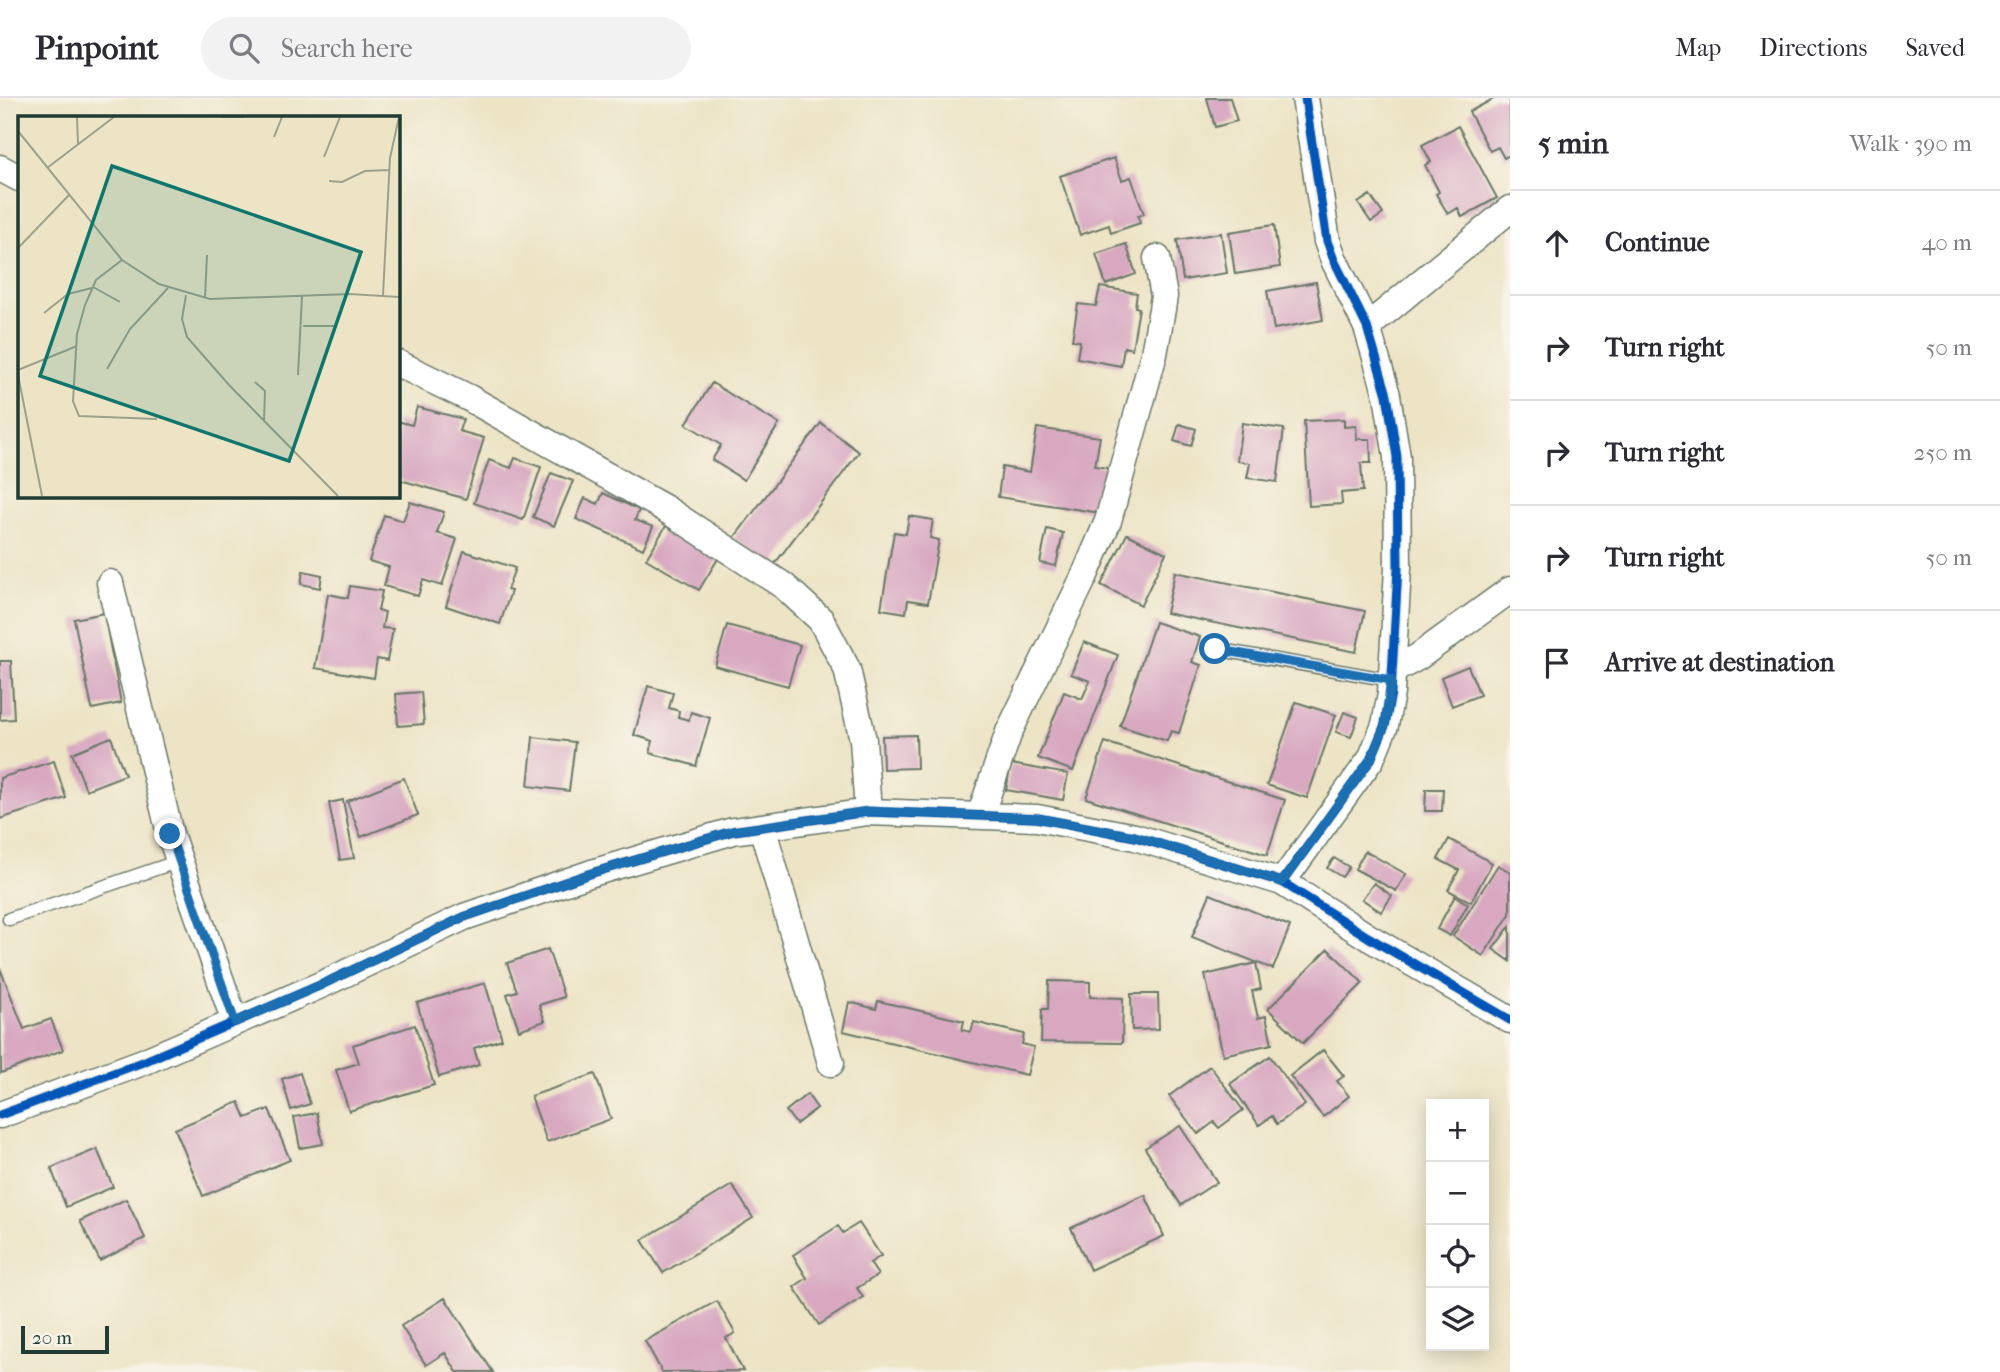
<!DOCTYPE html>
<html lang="en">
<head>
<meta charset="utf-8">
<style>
	:root { --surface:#fff; --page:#f2f2f3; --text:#2b2b33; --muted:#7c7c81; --line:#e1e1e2 }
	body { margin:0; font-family:"IM FELL French Canon",serif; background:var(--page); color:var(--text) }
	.controls { position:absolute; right:21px; bottom:21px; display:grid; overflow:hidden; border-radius:0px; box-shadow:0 4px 18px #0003 }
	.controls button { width:63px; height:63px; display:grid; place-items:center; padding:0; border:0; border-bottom:2px solid var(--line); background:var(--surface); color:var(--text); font:35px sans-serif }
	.scale { position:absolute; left:21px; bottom:18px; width:88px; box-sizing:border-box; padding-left:7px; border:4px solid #1f3d34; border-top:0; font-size:19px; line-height:24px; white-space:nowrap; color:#1f3d34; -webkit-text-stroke:5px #f7f3e8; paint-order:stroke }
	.stop { position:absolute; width:21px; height:21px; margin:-16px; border:5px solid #1f6fb2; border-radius:50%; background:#fff }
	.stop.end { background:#1f6fb2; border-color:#fff; box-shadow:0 2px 7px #0008 }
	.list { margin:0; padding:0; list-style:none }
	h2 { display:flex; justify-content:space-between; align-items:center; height:91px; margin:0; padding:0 28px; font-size:30px }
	h2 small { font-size:23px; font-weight:400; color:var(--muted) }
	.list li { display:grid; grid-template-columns:46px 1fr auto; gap:21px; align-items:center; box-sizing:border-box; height:105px; padding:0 28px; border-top:2px solid var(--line) }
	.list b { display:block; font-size:26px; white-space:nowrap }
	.list em { font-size:23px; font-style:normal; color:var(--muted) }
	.icon { flex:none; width:38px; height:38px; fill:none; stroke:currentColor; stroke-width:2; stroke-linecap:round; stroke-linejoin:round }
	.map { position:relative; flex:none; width:1510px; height:1274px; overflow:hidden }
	header { display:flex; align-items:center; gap:42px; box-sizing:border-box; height:98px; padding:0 35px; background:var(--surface); border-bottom:2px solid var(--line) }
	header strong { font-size:33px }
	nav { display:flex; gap:38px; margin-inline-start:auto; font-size:24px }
	.search { width:490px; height:63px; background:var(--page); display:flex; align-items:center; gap:18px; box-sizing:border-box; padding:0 24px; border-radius:38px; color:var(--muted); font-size:26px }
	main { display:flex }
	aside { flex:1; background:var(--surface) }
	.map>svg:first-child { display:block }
	.building { fill:#d8a8c1 }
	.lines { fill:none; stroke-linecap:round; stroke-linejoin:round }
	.lane-casing { stroke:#677767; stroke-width:15 }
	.street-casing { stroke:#677767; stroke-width:29 }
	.lane { stroke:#fff; stroke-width:12 }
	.street { stroke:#fff; stroke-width:26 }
	.cycleway-casing { stroke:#f7f3e8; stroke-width:13 }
	.cycleway { stroke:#0057b8; stroke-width:9 }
	.route { stroke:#1f6fb2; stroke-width:9 }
	.inset-road { fill:none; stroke:#9ba18c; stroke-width:2 }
	.view { fill:#0f766e; fill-opacity:0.15; stroke:#0f766e; stroke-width:3.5 }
	.inset-edge { fill:none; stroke:#1f3d34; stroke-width:3.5 }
</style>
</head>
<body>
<header>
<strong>Pinpoint</strong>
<div class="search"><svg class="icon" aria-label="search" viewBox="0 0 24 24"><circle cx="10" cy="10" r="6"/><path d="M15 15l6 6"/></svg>Search here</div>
<nav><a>Map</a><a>Directions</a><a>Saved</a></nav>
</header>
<main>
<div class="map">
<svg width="1510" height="1274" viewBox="0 0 1510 1274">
	<rect width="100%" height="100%" fill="#f7f3e8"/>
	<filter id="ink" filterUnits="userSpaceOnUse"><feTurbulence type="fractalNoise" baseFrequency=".0143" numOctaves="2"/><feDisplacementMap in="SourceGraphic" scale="14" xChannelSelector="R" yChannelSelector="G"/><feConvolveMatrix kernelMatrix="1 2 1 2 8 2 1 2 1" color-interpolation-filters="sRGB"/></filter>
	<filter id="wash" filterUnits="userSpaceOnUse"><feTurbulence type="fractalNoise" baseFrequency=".00686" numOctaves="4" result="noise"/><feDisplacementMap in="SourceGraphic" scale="28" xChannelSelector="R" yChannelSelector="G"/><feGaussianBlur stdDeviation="1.57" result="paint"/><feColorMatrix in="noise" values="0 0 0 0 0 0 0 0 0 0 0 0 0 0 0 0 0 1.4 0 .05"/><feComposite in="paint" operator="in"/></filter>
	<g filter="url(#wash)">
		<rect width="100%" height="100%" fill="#ede4c6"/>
		<g id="blocks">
			<path class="building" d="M1207 0H1230L1237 23 1215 29Z
				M1495 0H1510V57L1504 60 1498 49 1490 53 1469 14Z
				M1458 28 1497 100 1462 119 1458 110 1448 116 1436 96 1439 94 1425 67 1431 64 1422 47Z
				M1114 60 1122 82 1131 79 1144 116 1138 118 1140 125 1111 135 1109 127 1080 137 1060 78Z
				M1370 97 1383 116 1371 124 1358 105Z
				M1274 127 1280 169 1235 176 1229 134Z
				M1221 135 1227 175 1183 182 1177 142Z
				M1126 146 1136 176 1106 187 1096 156Z
				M1316 184 1323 222 1274 231 1267 193Z
				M1100 189 1137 195 1135 209 1139 210 1132 251 1124 249 1121 268 1077 260 1080 243 1072 242 1078 206 1096 208Z
				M712 285 779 326 744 382 712 362 721 347 686 326Z
				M417 309 463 321 459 333 484 340 466 401 397 381V323L412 327Z
				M1344 321V329L1356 328 1357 341H1370L1371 365H1361L1363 393 1341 395 1342 406 1309 408 1304 323Z
				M821 325 859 354 773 468 734 440Z
				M1242 325 1284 331 1277 384 1247 380 1250 365 1237 363Z
				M1179 326 1196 331 1191 348 1174 343Z
				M1037 330 1100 339 1095 368 1108 370 1101 415 998 399 1002 369 1030 374Z
				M515 360 541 369 523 422 474 405 489 362 511 370Z
				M551 375 573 383 554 428 533 419Z
				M603 395 639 412 635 422 653 429 643 451 576 421 585 400 598 406Z
				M410 404 444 414 437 435 457 441 442 488 423 482 418 498 384 488 389 469 369 463 384 417 403 423Z
				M909 418 933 422 930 440 939 442 928 505 908 502 906 515 881 511 894 434 906 436Z
				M666 428 719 459 699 492 646 461Z
				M1047 431 1063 435 1056 468 1040 465Z
				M1127 436 1166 455 1141 507 1101 487Z
				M464 453 515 470 507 492 511 493 500 526 446 508Z
				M303 473 322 477 320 490 301 486Z
				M1175 474 1365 513 1356 554 1166 515Z
				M350 488 382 493 378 513 385 514 382 530 393 531 387 563 377 561 374 580 315 570 328 496 348 500Z
				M104 515 121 605 92 611 74 521Z
				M1155 524 1200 539 1192 564 1201 567 1179 635 1171 633 1167 643 1120 628Z
				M727 527 800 547 788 588 715 568Z
				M1084 544 1118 557 1073 673 1038 660 1064 594 1082 601 1090 583 1071 576Z
				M0 563H11L14 621 0 622Z
				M1468 568 1480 597 1452 608 1441 579Z
				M648 588 673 595 669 610 679 613 678 619 689 622 691 614 710 620 696 668 650 655 653 643 634 637Z
				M421 594 424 626 398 628 396 596Z
				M1296 604 1336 617 1307 700 1267 687Z
				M1344 614 1358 619 1351 639 1336 634Z
				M916 637 917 670 883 671 882 638Z
				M111 639 125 677 86 692 72 655Z
				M533 639 575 644 569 693 528 688Z
				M1105 644 1285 702 1267 757 1086 700Z
				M54 663 66 700 0 721V680Z
				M1011 666 1068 676 1063 702 1006 692Z
				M404 680 418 717 361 739 347 703Z
				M1426 691H1443L1442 713H1425Z
				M343 702 354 760 340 762 329 705Z
				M1449 741 1492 765 1471 804 1448 792 1459 772 1438 761Z
				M1365 753 1406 776 1396 793 1355 771Z
				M1334 760 1349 769 1342 779 1327 770Z
				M1498 767 1510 774V816L1483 858 1453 838Z
				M1374 785 1392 798 1381 814 1362 801Z
				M1210 796 1290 828 1273 871 1192 839Z
				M1455 798 1468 806 1450 838 1437 831Z
				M1510 828V863L1493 851Z
				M548 851 564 899 539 907 545 923 519 932 507 896 517 893 507 865Z
				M1328 851 1363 885 1303 945 1268 911Z
				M1256 865 1261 891 1252 893 1258 920 1266 918 1272 946 1223 957 1205 877Z
				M0 870 24 931 51 921 63 952 1 975Z
				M1049 883 1090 884V899L1123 900 1122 945 1041 944 1042 911H1048Z
				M485 885 502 941 474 950 479 967 439 979 417 905Z
				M1131 896H1158L1159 931 1132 932Z
				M878 903 964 923 962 932 971 934 974 924 1024 936 1022 946 1034 949 1027 977 843 933 849 904 876 911Z
				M415 927 434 987 349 1013 336 972 359 965 353 947Z
				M1323 952 1344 978 1337 983 1349 998 1323 1019 1290 978Z
				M1270 958 1305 1007 1277 1026 1272 1018 1259 1027 1230 986Z
				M1210 968 1243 1012 1219 1030 1214 1024 1198 1036 1169 998Z
				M300 975 310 1006 291 1012 282 981Z
				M595 976 611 1021 547 1044 531 998Z
				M807 996 817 1010 796 1026 786 1013Z
				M239 1004 246 1020 269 1011 290 1062 203 1098 175 1031Z
				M317 1015 323 1046 300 1050 294 1019Z
				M1180 1028 1217 1084 1181 1107 1145 1050Z
				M97 1051 113 1089 66 1109 51 1070Z
				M732 1087 753 1120 663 1175 642 1142Z
				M1145 1097 1164 1138 1090 1172 1071 1130Z
				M126 1101 145 1140 100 1163 80 1123Z
				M859 1125 881 1158 870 1165 878 1177 857 1190 863 1199 819 1227 794 1189 807 1180 793 1157 838 1128 843 1135Z
				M445 1200 493 1274H457L445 1255 426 1267 401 1228Z
				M717 1203 735 1235 726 1240 743 1273 662 1274 645 1243Z"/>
		</g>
	</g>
	<g filter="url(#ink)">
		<use href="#blocks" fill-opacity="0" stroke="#677767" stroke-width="2"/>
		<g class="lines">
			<g class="lane-casing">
				<path id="lane" d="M1215 551 1391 582
					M9 821 179 763"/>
			</g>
			<g class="street-casing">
				<path id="street" d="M0 70 19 80
					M1367 229 1510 111
					M397 265 469 300 664 410 784 488 821 522 847 571 863 642 868 714
					M110 485 170 736 235 924
					M1392 573 1418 559 1510 492
					M980 718 1009 634 1085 477 1108 423 1154 256 1162 211 1164 198 1157 160
					M762 729 831 965
					M1282 784 1371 661 1385 627 1391 595 1398 470 1397 359 1387 297 1367 229 1334 162 1327 143 1305 0
					M0 1017 143 964 323 886 464 819 592 775 733 733 868 714 1037 720 1135 739 1282 784 1368 839 1510 922"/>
			</g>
			<use href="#lane" class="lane"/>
			<use href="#street" class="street"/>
			<g class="cycleway-casing">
				<path id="cycleway" d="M1282 784 1371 661 1385 627 1391 595 1398 470 1397 359 1387 297 1367 229 1334 162 1327 143 1305 0
					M0 1017 143 964 323 886 464 819 592 775 733 733 868 714 1037 720 1135 739 1282 784 1368 839 1510 922"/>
			</g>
			<use href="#cycleway" class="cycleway"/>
		</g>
	</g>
	<g class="lines" filter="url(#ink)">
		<path class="route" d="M170 736 235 924 323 886 464 819 592 775 733 733 868 713 1037 720 1135 738 1282 784 1371 661 1385 627 1391 582 1215 551"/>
	</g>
	<g transform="translate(18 18)">
		<rect width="382" height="382" fill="#ede4c6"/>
		<path class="inset-road" d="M59 1 60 28M203 1H226M0 15 104 144 141 168 192 183 332 178 381 181M256 21 264 1M306 41 322 1M29 52 96 1M311 65 324 66 347 55 371 54M0 132 52 78M104 144 78 164 67 189 59 218 55 285 61 300 139 303M75 171 102 186M168 179 164 203 169 221 211 269 320 380M365 179 372 42 381 1M187 182 189 139M26 197 50 178 74 172M285 210H316M89 253 112 213 150 172M0 254 59 230M0 259 24 380M280 259 284 180M237 266 247 275 246 305"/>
		<path class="view" d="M94 50 343 136 271 345 22 260Z"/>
		<rect width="382" height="382" class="inset-edge"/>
	</g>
</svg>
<div class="controls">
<button>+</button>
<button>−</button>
<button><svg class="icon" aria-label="locate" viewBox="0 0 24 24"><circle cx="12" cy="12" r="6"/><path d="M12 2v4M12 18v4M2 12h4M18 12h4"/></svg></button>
<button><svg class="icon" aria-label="layers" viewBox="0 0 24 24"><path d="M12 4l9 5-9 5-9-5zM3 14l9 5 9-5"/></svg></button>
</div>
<div class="scale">20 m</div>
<div class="stop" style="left:1215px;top:551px"></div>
<div class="stop end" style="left:170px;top:736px"></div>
</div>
<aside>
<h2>5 min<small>Walk · 390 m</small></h2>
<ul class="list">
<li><svg class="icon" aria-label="ahead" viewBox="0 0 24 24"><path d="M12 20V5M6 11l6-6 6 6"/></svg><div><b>Continue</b></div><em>40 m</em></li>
<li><svg class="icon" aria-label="right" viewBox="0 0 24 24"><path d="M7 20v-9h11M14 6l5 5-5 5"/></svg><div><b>Turn right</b></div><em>50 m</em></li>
<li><svg class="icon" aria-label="right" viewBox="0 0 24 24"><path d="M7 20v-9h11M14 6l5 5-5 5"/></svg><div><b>Turn right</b></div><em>250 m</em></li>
<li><svg class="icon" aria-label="right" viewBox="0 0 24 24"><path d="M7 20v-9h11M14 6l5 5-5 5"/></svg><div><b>Turn right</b></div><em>50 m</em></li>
<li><svg class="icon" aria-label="arrive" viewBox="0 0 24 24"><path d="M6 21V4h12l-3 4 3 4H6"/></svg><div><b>Arrive at destination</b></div></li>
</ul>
</aside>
</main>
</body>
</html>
